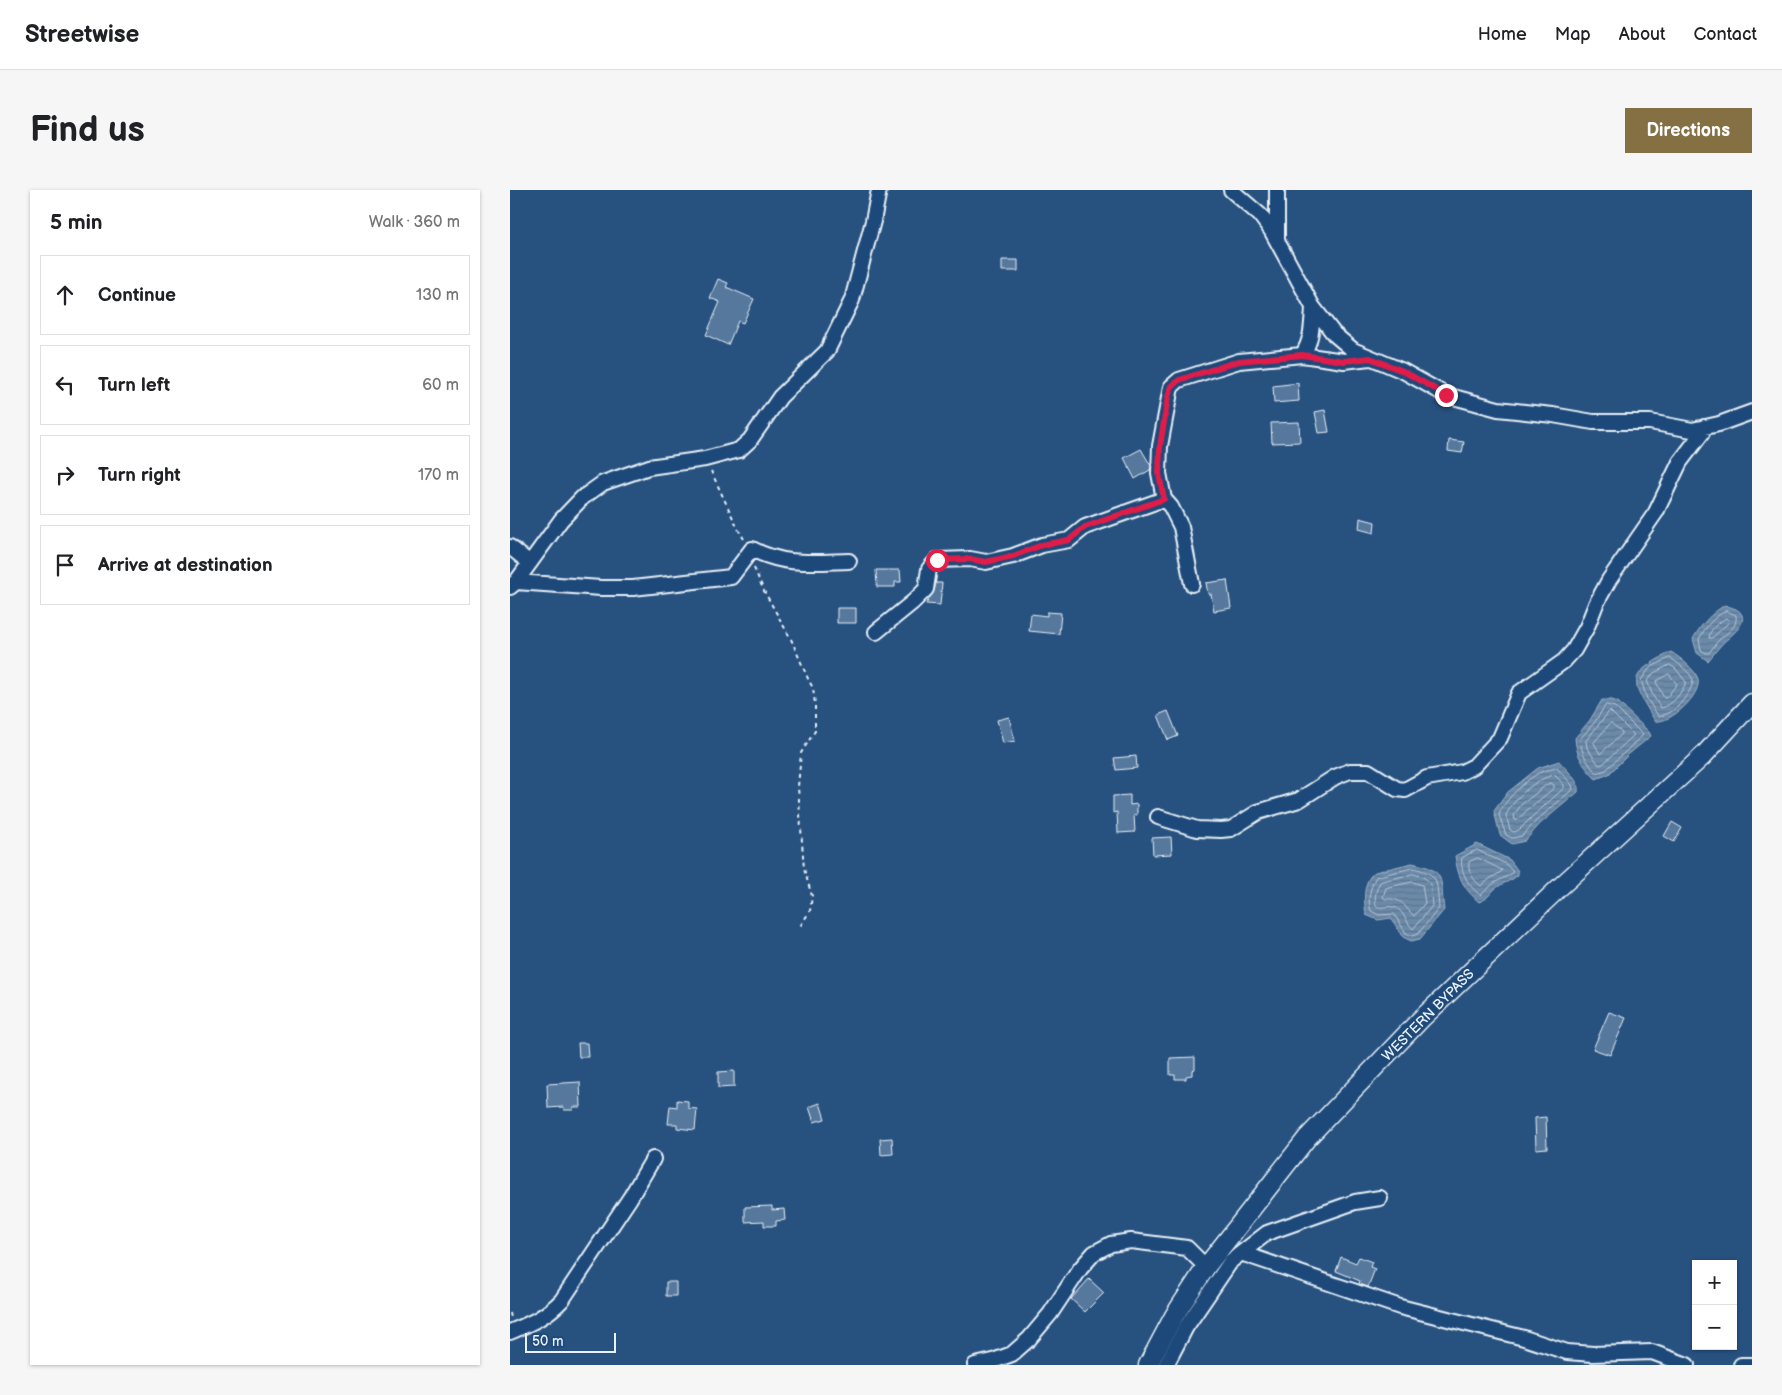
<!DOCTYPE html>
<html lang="en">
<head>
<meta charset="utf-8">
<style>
	:root { --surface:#fff; --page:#f6f6f6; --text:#202124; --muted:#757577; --line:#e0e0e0; --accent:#847042 }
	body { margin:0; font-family:"Balsamiq Sans",sans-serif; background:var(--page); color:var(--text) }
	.controls { position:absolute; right:15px; bottom:15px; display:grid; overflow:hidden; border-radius:0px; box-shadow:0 1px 4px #0004 }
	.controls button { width:45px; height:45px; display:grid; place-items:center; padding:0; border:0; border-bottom:1px solid var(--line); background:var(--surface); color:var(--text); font:25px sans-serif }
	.scale { position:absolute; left:15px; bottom:12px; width:91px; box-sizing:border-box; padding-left:5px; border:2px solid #e8f1f8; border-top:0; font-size:14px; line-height:18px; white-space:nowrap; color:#e8f1f8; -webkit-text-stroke:4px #1f4a7a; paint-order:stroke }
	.stop { position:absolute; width:15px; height:15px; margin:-11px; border:4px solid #e11d48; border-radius:50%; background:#fff }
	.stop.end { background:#e11d48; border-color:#fff; box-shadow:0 1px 5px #0008 }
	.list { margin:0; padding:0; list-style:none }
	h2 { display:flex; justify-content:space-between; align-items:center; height:65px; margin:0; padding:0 20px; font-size:21px }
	h2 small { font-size:16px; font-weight:400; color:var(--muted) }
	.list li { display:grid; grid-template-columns:32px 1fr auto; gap:15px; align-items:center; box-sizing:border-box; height:80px; margin:0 10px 10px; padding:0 10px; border:1px solid var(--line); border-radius:0px }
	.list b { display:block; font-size:19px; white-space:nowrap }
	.list em { font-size:16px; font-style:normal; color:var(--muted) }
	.icon { flex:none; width:28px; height:28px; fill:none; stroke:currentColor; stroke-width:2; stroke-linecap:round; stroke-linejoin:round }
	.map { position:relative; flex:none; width:1242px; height:1175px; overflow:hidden; border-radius:0px }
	header { display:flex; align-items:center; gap:30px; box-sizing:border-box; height:70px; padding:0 25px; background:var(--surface); border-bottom:1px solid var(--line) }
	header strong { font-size:24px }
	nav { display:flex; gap:28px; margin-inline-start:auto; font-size:18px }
	.intro { display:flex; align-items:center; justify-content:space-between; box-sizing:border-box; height:120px; padding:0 30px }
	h1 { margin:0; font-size:35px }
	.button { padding:12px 22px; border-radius:0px; background:var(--accent); color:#fff; font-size:18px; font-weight:700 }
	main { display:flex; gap:30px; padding:0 30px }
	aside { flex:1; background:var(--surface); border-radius:0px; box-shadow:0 1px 4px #0004 }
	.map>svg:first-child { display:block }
	.water { fill:url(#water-rules); stroke:#9db3c9 }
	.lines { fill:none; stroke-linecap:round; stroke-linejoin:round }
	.shore { stroke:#b6c8d9; stroke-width:1 }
	.building { fill:#57789d; stroke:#e8f1f8 }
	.minor-casing { stroke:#e8f1f8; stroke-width:18 }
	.major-casing { stroke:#e8f1f8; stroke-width:21 }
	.path { stroke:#e8f1f8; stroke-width:2; stroke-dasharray:4 4; stroke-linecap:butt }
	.minor { stroke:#1f4a7a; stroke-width:14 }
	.major { stroke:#1f4a7a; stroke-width:18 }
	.route { stroke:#e11d48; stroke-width:6 }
	.labels { text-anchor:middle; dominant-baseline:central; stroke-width:4; stroke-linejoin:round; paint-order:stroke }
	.street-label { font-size:14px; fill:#e8f1f8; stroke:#1f4a7a }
</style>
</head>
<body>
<header>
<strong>Streetwise</strong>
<nav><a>Home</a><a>Map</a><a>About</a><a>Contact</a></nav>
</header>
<div class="intro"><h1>Find us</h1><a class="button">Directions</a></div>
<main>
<aside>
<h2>5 min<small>Walk · 360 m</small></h2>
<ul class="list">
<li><svg class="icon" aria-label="ahead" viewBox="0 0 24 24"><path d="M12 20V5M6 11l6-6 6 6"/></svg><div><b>Continue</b></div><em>130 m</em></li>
<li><svg class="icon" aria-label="left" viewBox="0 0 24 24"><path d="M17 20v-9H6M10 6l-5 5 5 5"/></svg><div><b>Turn left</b></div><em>60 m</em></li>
<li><svg class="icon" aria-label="right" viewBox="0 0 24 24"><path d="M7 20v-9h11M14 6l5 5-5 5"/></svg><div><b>Turn right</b></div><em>170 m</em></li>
<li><svg class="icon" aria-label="arrive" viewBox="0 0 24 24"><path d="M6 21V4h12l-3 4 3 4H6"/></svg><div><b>Arrive at destination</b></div></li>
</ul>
</aside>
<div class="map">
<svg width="1242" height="1175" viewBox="0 0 1242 1175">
	<defs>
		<pattern id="water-rules" width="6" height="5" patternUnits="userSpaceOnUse" patternTransform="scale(1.25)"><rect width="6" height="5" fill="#6b8aaa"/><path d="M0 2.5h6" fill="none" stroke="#5e7388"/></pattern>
	</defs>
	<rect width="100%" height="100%" fill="#27517f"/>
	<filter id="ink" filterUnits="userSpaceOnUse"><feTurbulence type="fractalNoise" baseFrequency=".02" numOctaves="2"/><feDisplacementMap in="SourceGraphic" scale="10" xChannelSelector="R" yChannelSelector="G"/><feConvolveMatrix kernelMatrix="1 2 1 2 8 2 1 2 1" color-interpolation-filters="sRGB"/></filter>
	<g filter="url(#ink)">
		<path class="water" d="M1215 415C1219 417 1226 418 1229 421 1241 432 1220 446 1213 453 1208 458 1203 465 1198 471L1187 463 1183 449C1191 435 1200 424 1215 415Z
			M1161 462C1169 467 1185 479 1188 489 1192 505 1160 534 1145 531 1120 489 1116 486 1161 462Z
			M1092 510H1102L1108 512 1139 542 1141 546 1119 564 1099 584 1086 589C1073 576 1066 565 1065 548L1080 530Z
			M1049 571C1056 580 1070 590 1068 602L1030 634 1015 651 1002 654 990 645 984 621 998 602 1028 578Z
			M967 654 1000 670 1008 681V685C1002 691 992 693 986 698 980 703 977 710 969 712 953 698 948 687 945 666Z
			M902 673C937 680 930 689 934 720L910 749 901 751 893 747 881 728 868 730 856 725C854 711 852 691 865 682Z"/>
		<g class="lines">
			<path class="shore" d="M1216 421 1226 425C1228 438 1217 442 1209 450 1205 454 1202 459 1199 463H1196L1191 460 1189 449C1196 437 1203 427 1216 421Z
				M1216 428 1219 430 1218 433 1202 448H1199C1199 440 1209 432 1216 428Z
				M1160 468C1166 471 1181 483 1183 490 1184 498 1169 516 1164 520 1160 523 1153 525 1149 527L1137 509 1131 490 1140 478Z
				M1160 475 1166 479 1176 492C1171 504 1163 515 1151 518L1143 506 1137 491 1144 483Z
				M1159 484 1167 494 1156 508H1154L1146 492Z
				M1096 515 1105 517 1133 545 1096 580 1087 583C1078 575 1071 562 1070 549L1084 533Z
				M1100 521 1124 545 1093 574 1089 575 1077 558 1076 551Z
				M1101 533 1112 542V544L1090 564 1084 553Z
				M1047 578 1062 595 1063 599 1027 630 1012 646 1002 648 996 645 989 625C993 611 1018 588 1031 582 1036 580 1042 579 1047 578Z
				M1045 585 1054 595V598L1023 626 1009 640 1004 642 1000 640 996 625C1005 608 1025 588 1045 585Z
				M1041 593 1044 595V598L1017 620 1008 630H1005L1004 625 1011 615 1036 595Z
				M967 660 996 674 1003 682 1001 684 984 693 971 705C960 699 949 681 952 668Z
				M968 668 992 680 991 682 981 688 971 696C964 691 957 681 959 672Z
				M903 678C931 684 926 692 929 718L908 744 902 746 896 743 884 724 869 725 861 721C857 709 860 698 866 687Z
				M903 684C925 689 920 696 922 716L903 739C896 733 893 718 883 717 877 715 872 719 866 716 864 707 866 700 870 692Z
				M903 692 912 695 915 713 904 726C893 716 894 708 875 709L873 707 876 698Z"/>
		</g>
		<path class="building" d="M492 70H508V81H492Z
			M208 89 218 93 216 97 244 109 233 133 228 131 218 155 196 145 210 112 200 108Z
			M788 193 789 211 764 213 763 196Z
			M815 220 819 242 809 243 805 222Z
			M789 232 790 252 762 253 761 233Z
			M939 250 954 252 952 263 938 261Z
			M631 259 641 276 640 280 625 289 614 268Z
			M850 328 865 332 864 343 849 339Z
			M366 380H390L391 392H385V397H367Z
			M717 390 721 418 704 421 701 404H698L696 393Z
			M426 393H432L430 415 416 414 424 401Z
			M327 418H346V433H327Z
			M537 422 551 423 549 444 519 441 521 424 537 426Z
			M658 521 668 546 658 550 648 525Z
			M499 527 505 551 493 553 487 530Z
			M626 566 627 578 606 580 604 568Z
			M620 605V615L627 614V625H624L625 642 608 643 607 622 603 623V606Z
			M1162 632 1172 638 1164 652 1154 646Z
			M661 647 662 664 643 665 642 648Z
			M1099 822 1116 828 1100 865 1083 859Z
			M68 853H77L78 867H69Z
			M685 867V879L682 880V885L676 886V889H665V885H660V868Z
			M224 881V897L208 898V882Z
			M70 892 71 917H63V920H54L53 917 38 918 37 894Z
			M167 910 178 911V918L187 919 185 940 167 938V934H158L160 916 167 917Z
			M310 913 315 929 304 932 299 917Z
			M1036 927 1037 958 1026 959 1025 928Z
			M382 948 383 964 371 965 370 949Z
			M262 1016V1020L274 1019 275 1030 266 1031V1036H254V1031L235 1032V1017Z
			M831 1067 846 1073 849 1067 862 1072 860 1077 865 1079 858 1097 849 1094 850 1091 826 1081Z
			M579 1089 594 1103 575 1122 561 1109Z
			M156 1092H166V1106H156Z"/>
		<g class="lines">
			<g class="minor-casing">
				<path id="minor" d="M721 0 750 25 761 40 803 117 824 144 843 160 893 181 936 205 988 219 1043 225 1083 232H1140L1182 240 1209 234 1242 222
					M767 0V49
					M792 165 834 171 860 168
					M0 357 20 373
					M6 392 91 398H123L221 387 242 359C274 376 303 372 339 371
					M682 394 671 337 661 317 654 309 649 283 650 256 661 197 669 190 729 171 792 165C802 152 802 134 803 117
					M0 397 6 392 51 330 72 308 93 293 139 277 195 269 229 260 240 250 270 207 317 161 342 110 363 31 369 0
					M366 442 403 412 416 399 419 379 427 370 460 369 476 372 503 366 532 355 559 350 575 337 654 309
					M648 627 687 639 711 640 721 639 748 622 789 610 825 587 840 581H858L887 599 895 600 917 588 952 582 964 576 990 548 1009 503 1054 471 1064 460 1077 437 1086 414 1099 390 1146 322 1170 272 1192 243 1194 237
					M731 1063 890 1117 1014 1148 1057 1162 1083 1164 1142 1162 1177 1175
					M0 1142C21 1133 36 1127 52 1110L120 1008 143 969
					M465 1175 483 1171 502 1164 519 1149 540 1124 570 1079 584 1063 601 1054 621 1051 677 1058 696 1077
					M656 1175 676 1137 721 1071 757 1043 845 1012 870 1008
					M1231 1175H1242"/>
			</g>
			<g class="major-casing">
				<path id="major" d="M638 1175 664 1126 696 1077 797 948 911 829 1051 696 1193 566 1242 513"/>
			</g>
			<path class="path" d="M201 281 228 339 234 349
				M244 378 254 401 281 449 299 491 303 498 305 514V541L291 563 288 597 294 679 302 706 300 721 289 738
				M0 1123 1 1128"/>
			<use href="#minor" class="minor"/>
			<use href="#major" class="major"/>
		</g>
	</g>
	<g class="lines" filter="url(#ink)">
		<path class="route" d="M427 370 460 369 476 372 503 366 532 355 559 350 575 337 654 309 649 284 650 256 658 207 661 197 669 190 729 171 792 165 834 171 860 168 893 181 936 205"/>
	</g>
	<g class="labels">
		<g class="street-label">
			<text transform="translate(918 825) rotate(-45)">WESTERN BYPASS</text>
		</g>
	</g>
</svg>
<div class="controls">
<button>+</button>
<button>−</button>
</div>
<div class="scale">50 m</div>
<div class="stop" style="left:427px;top:370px"></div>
<div class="stop end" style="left:936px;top:205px"></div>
</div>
</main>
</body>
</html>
